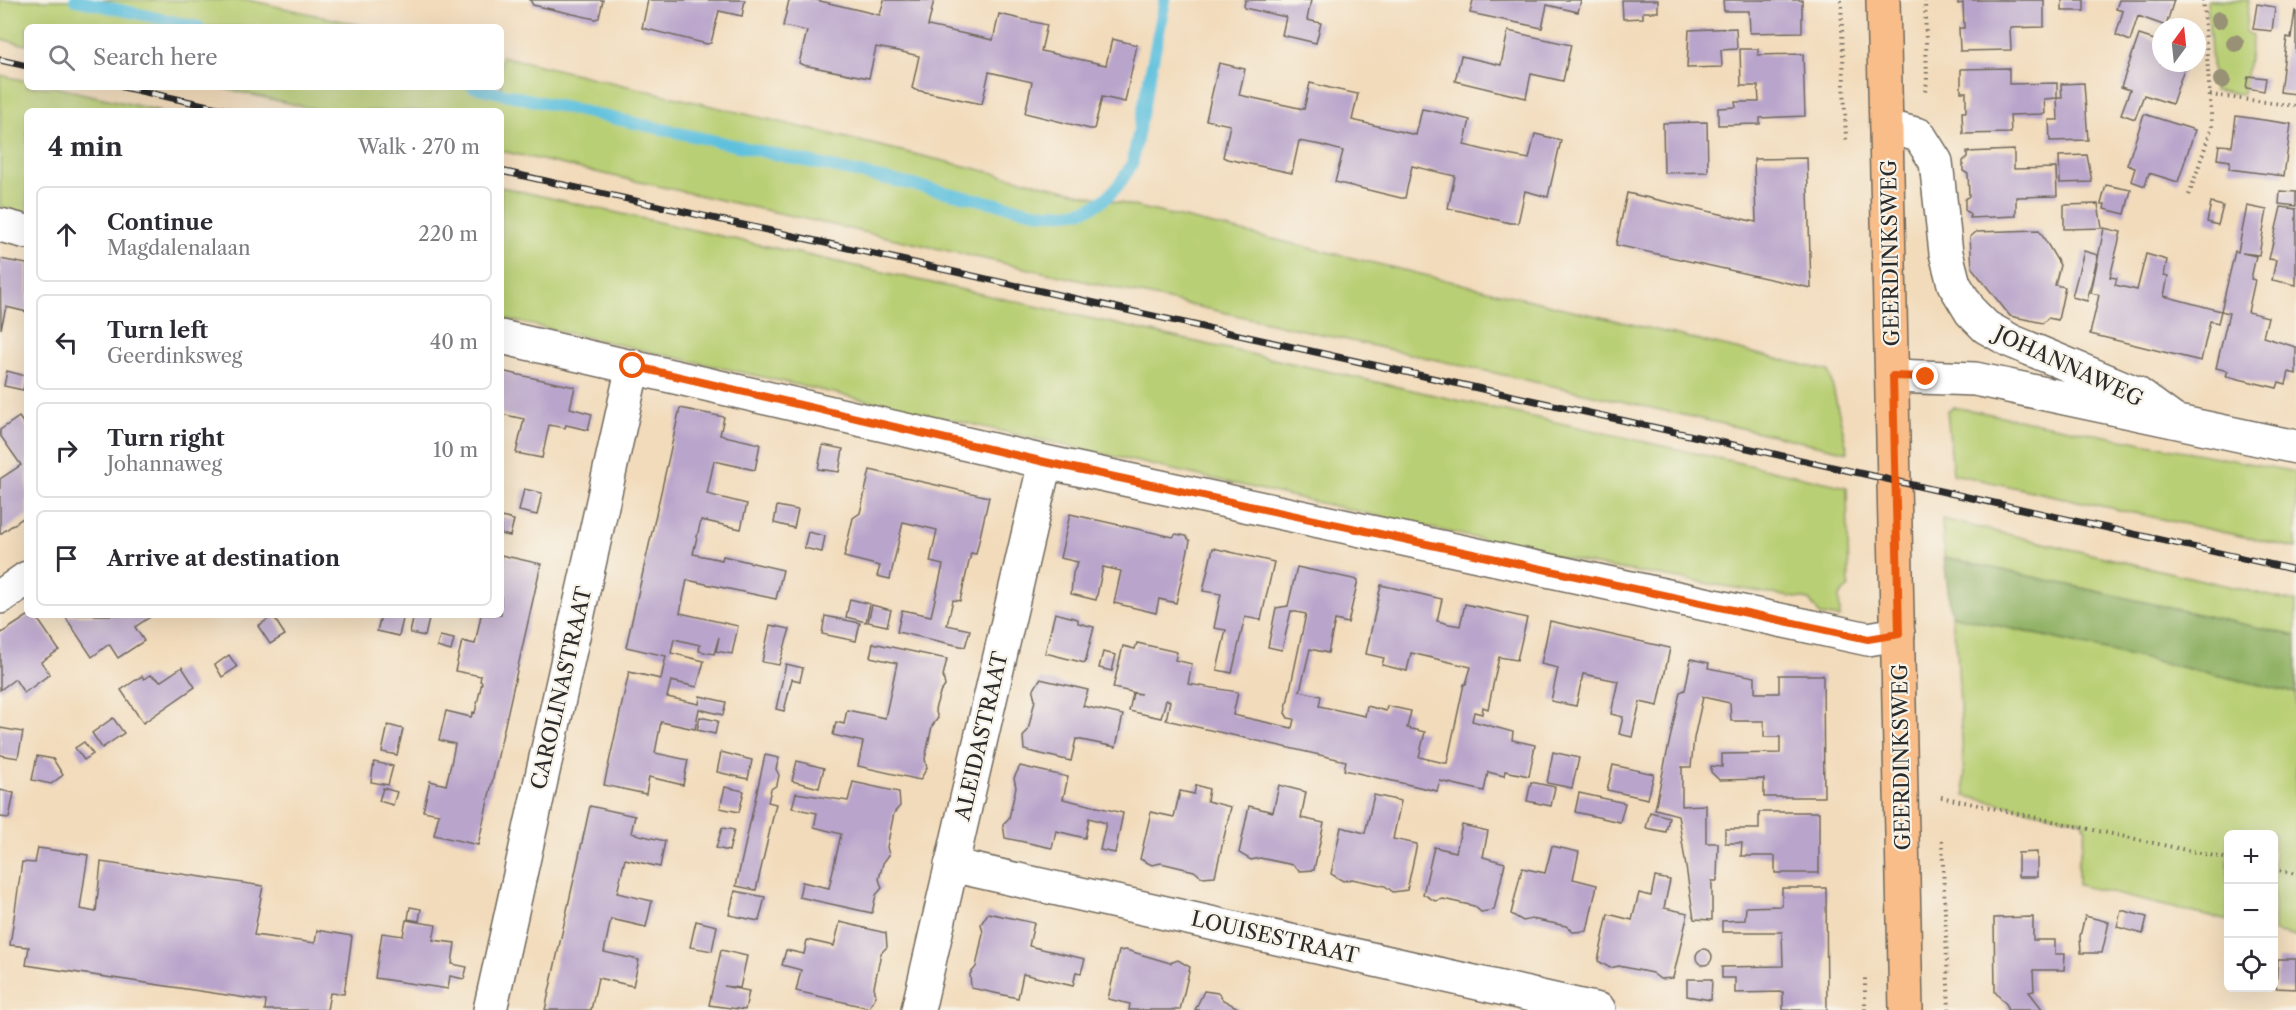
<!DOCTYPE html>
<html lang="en">
<head>
<meta charset="utf-8">
<style>
	:root { --surface:#fff; --page:#f2f2f3; --text:#2b2b33; --muted:#7c7c81; --line:#e1e1e2 }
	body { margin:0; font-family:"Libre Caslon Text",serif; background:var(--page); color:var(--text) }
	.controls { position:absolute; right:18px; bottom:18px; display:grid; overflow:hidden; border-radius:9px; box-shadow:0 6px 24px #0002 }
	.controls button { width:54px; height:54px; display:grid; place-items:center; padding:0; border:0; border-bottom:2px solid var(--line); background:var(--surface); color:var(--text); font:30px sans-serif }
	.compass { position:absolute; left:2152px; top:18px; width:54px; height:54px; border-radius:50%; background:var(--surface); box-shadow:0 6px 24px #0002; rotate:15deg }
	.stop { position:absolute; width:18px; height:18px; margin:-14px; border:4px solid #ea580c; border-radius:50%; background:#fff }
	.stop.end { background:#ea580c; border-color:#fff; box-shadow:0 2px 6px #0008 }
	.list { margin:0; padding:0; list-style:none }
	h2 { display:flex; justify-content:space-between; align-items:center; height:78px; margin:0; padding:0 24px; font-size:26px }
	h2 small { font-size:20px; font-weight:400; color:var(--muted) }
	.list li { display:grid; grid-template-columns:39px 1fr auto; gap:18px; align-items:center; box-sizing:border-box; height:96px; margin:0 12px 12px; padding:0 12px; border:2px solid var(--line); border-radius:9px }
	.list b { display:block; font-size:22px; white-space:nowrap }
	.list p { margin:0; font-size:20px; white-space:nowrap; color:var(--muted) }
	.list em { font-size:20px; font-style:normal; color:var(--muted) }
	.icon { flex:none; width:33px; height:33px; fill:none; stroke:currentColor; stroke-width:2; stroke-linecap:round; stroke-linejoin:round }
	.map { position:relative; flex:none; width:2296px; height:1010px; overflow:hidden }
	.search { position:absolute; background:var(--surface); box-shadow:0 6px 24px #0002; left:24px; top:24px; width:480px; height:66px; display:flex; align-items:center; gap:15px; box-sizing:border-box; padding:0 21px; border-radius:9px; color:var(--muted); font-size:22px }
	.panel { position:absolute; background:var(--surface); box-shadow:0 6px 24px #0002; left:24px; top:108px; width:480px; height:510px; border-radius:9px }
	.map>svg:first-child { display:block }
	.green { fill:#b9cf74; stroke:#727d50; stroke-width:1.5 }
	.forest { fill:#92b266; stroke:#5e6e48; stroke-width:1.5 }
	.lines { fill:none; stroke-linecap:round; stroke-linejoin:round }
	.stream { stroke:#60c1de; stroke-width:12 }
	.building { fill:#b9a4cb }
	.street-casing { stroke:#71695d; stroke-width:36 }
	.primary-casing { stroke:#71695d; stroke-width:36 }
	.path { stroke:#71695d; stroke-width:4; stroke-dasharray:1.5 4.5; stroke-linecap:butt }
	.street { stroke:#fff; stroke-width:33 }
	.primary { stroke:#f8bd89; stroke-width:33 }
	.rail-casing { stroke:#2b2b2b; stroke-width:7 }
	.rail { stroke:#f7f3e8; stroke-width:4.5; stroke-dasharray:14; stroke-linecap:butt }
	.tree { fill:#989176 }
	.route { stroke:#ea580c; stroke-width:8 }
	.labels { text-anchor:middle; dominant-baseline:central; stroke-width:4.5; stroke-linejoin:round; paint-order:stroke }
	.street-label { font-size:21px; fill:#2b2b2b; stroke:#f7f3e8 }
</style>
</head>
<body>
<div class="map">
<svg width="2296" height="1010" viewBox="0 0 2296 1010">
	<rect width="100%" height="100%" fill="#f7f3e8"/>
	<filter id="ink" filterUnits="userSpaceOnUse"><feTurbulence type="fractalNoise" baseFrequency=".0167" numOctaves="2"/><feDisplacementMap in="SourceGraphic" scale="12" xChannelSelector="R" yChannelSelector="G"/><feConvolveMatrix kernelMatrix="1 2 1 2 8 2 1 2 1" color-interpolation-filters="sRGB"/></filter>
	<filter id="wash" filterUnits="userSpaceOnUse"><feTurbulence type="fractalNoise" baseFrequency=".008" numOctaves="4" result="noise"/><feDisplacementMap in="SourceGraphic" scale="24" xChannelSelector="R" yChannelSelector="G"/><feGaussianBlur stdDeviation="1.35" result="paint"/><feColorMatrix in="noise" values="0 0 0 0 0 0 0 0 0 0 0 0 0 0 0 0 0 1.4 0 .05"/><feComposite in="paint" operator="in"/></filter>
	<g filter="url(#wash)">
		<rect width="100%" height="100%" fill="#f2dbbb"/>
		<path class="green" d="M0 0H248L369 27H27V45L0 39Z
			M2207 0H2249L2245 32 2253 35 2243 94 2214 91Z
			M501 56 1829 371 1848 452 501 151V111H324L217 87H501Z
			M0 75 27 81V87H54L161 111H27V213L0 207Z
			M501 187 1847 487 1849 587 1839 596 1840 618 1820 615 1809 600 1595 565 501 318Z
			M1953 407 2296 472V548L1953 474 1947 411Z
			M1942 519 2296 602V636L1944 557Z
			M1951 615 2296 693V937L2274 932V834H2228V921L2078 885V864L2086 829 2082 821 1965 796 1957 650Z"/>
		<path class="forest" d="M1944 557 2296 636V693L1951 615Z"/>
		<g class="lines">
			<path class="stream" d="M75 0 199 27
				M473 87 1034 212C1084 217 1107 209 1132 164L1165 0"/>
		</g>
		<g id="blocks">
			<path class="building" d="M530 0H603L599 18 595 19 533 5Z
				M648 0H745L742 16 719 11 711 43 707 44 642 28Z
				M789 0H816L880 15 884 0H934L928 26 993 40 999 14 1047 25 1041 51 1106 65 1112 39 1137 45 1125 102 1102 97 1094 129H1090L1025 113 1032 82 989 72 982 104 916 90 912 88 919 56 898 51 876 47 869 78 803 65 799 63 807 31 783 26Z
				M1245 0H1311L1307 20 1321 23 1316 43 1282 35 1286 17 1244 8Z
				M1473 0H1581L1578 12 1547 5 1542 28 1470 13Z
				M1622 0H1658V12H1643V18L1623 19Z
				M1723 0H1802V32L1750 33 1749 11H1724Z
				M1958 0H2044V27L2010 28 2011 50 1960 51 1959 28H1964L1963 3 1958 4Z
				M2062 0H2084V11H2062Z
				M2119 0H2174L2166 26 2138 16 2130 41 2116 35 2123 11 2116 9Z
				M2257 4 2275 7 2272 31 2253 29Z
				M2295 11 2296 12V94L2280 92 2287 37 2291 38Z
				M1736 28 1737 49 1721 50 1722 67 1687 68 1689 30Z
				M1508 31 1571 45 1563 81 1531 74 1526 98 1455 81 1461 56 1501 65Z
				M2139 35 2161 42V63H2186L2172 104 2144 95 2135 119 2121 114 2130 90 2121 87Z
				M1740 49H1758V55L1803 54 1805 116 1760 118V124L1718 125V108L1736 107 1735 102H1759L1758 86H1741Z
				M1219 63 1245 69 1239 95 1304 109 1310 83 1334 89 1358 94 1352 120 1416 135 1422 109 1446 114 1470 120 1464 145 1497 153 1529 159 1535 134 1561 140 1548 197 1525 191 1518 223H1510L1448 208 1455 176 1412 166 1405 198H1401L1335 182 1343 151 1321 145 1299 141 1292 173 1227 159 1223 157 1230 125 1206 120Z
				M2009 68V84L2057 83V98L2044 99 2045 114 2010 115 2011 133 1963 134 1962 112H1966V92H1961V69Z
				M2248 76 2266 78 2264 91 2246 88Z
				M2084 83 2088 140 2050 141 2049 120H2058L2057 98H2062L2061 84Z
				M2144 114 2195 130 2178 182 2149 173 2145 186 2131 181 2135 168 2127 165Z
				M2236 116 2291 124 2284 176 2229 169 2230 161 2217 159 2219 145 2232 146Z
				M1707 122 1708 172 1664 173 1663 123Z
				M2014 150V169L2056 168 2057 196 2016 197V216L1970 218V214L1965 210V199L1969 196 1968 174 1963 171V161L1967 157V152Z
				M2087 155 2092 182 2060 183 2059 156Z
				M1807 158 1811 288 1616 245 1627 193 1756 222 1754 159Z
				M2106 185 2131 190 2125 214 2104 209 2105 204H2101Z
				M2280 191 2296 192V206L2279 204Z
				M2211 203 2223 206 2218 225 2207 222Z
				M2098 204 2102 228 2064 229V205Z
				M2247 206 2267 210 2259 255 2242 253 2256 256 2251 279 2255 280 2248 312 2268 317 2263 337 2296 347V374L2289 372 2286 384 2279 382 2277 388 2226 376 2228 371 2216 368 2229 313 2221 311 2235 251 2238 252Z
				M2281 207 2296 209V285L2272 280 2276 260 2269 259Z
				M2104 228 2121 232 2110 277 2117 278 2115 285 2137 290 2146 254 2167 260 2164 275 2168 276 2164 296 2221 311 2218 323 2210 321 2201 361 2090 334 2099 295 2091 293Z
				M2039 230 2060 265 2055 285 2065 287 2058 320 2048 318 2043 323 2010 316 1972 268 1970 237 1976 232Z
				M2084 251 2098 255 2087 301 2072 297Z
				M0 259 27 264V312L6 307 1 329Z
				M7 371 26 376 23 390 4 386Z
				M501 371 575 387 570 408 592 414 588 430 566 425 565 428 549 425 542 458 516 453 524 419 501 414Z
				M680 408 724 417 720 435 760 444 755 470 714 461 707 494 747 504 744 516 741 529 701 520 693 554 722 560 723 556 783 570 776 599 687 580 680 613 738 626 732 654 716 651 719 637 714 654 699 651 700 645 674 639 671 653 704 661 697 687 671 681 667 697 699 704 700 696 726 702 723 715 699 709 695 729 661 722 655 753 688 760 683 785 649 777 646 794 604 785 629 672 661 679 666 656 626 647Z
				M19 417 27 428V515L0 534V479L21 465 0 435V430Z
				M823 445 843 449 839 472 818 469Z
				M870 470 989 497 976 554 971 553 960 601 953 600 947 625 970 630 965 647 897 632 902 610 931 616 943 565 930 562 937 530 903 522 890 579 877 576 880 566 844 557 853 518 860 513Z
				M524 489 542 493 537 515 519 511Z
				M777 506 798 510 794 528 774 523Z
				M1070 514 1173 537 1176 534 1186 536 1190 541 1176 603 1159 599 1156 613 1114 603 1121 571 1103 567 1096 600 1071 594 1073 573 1078 562 1060 558Z
				M501 517 514 520 510 536 501 534Z
				M808 532 825 536 822 552 804 548Z
				M1213 548 1274 562 1261 620 1245 617 1232 673 1217 670 1226 630 1214 628 1221 594 1203 591Z
				M501 555 541 564 478 845 434 835 439 814 423 811 430 781 446 785 451 764 455 744 439 740 446 711 471 717 473 712 475 713 482 682 480 681 481 676 455 671 462 641 475 644 481 615H501Z
				M1297 567 1358 580 1348 623 1335 620 1328 653 1310 649 1300 691 1321 696 1319 706 1365 716 1367 706 1386 711 1387 706 1411 711 1407 728 1425 732 1419 757 1444 763H1447L1464 684H1466L1471 667 1411 653 1407 671 1382 665 1384 658 1366 654 1381 585 1442 599 1437 621 1449 624 1460 626 1465 604 1527 618 1517 660 1499 657 1488 709 1483 707 1482 714 1474 712 1472 721 1513 732 1512 740 1535 745 1529 776 1505 771 1504 776 1488 772 1484 791 1440 781 1437 791 1344 770 1346 761 1166 720 1170 701 1166 700 1161 718 1129 711 1133 693 1141 694 1113 688 1123 646 1135 649 1137 643 1177 652 1175 660 1192 664 1188 684 1238 692 1233 715 1292 728 1294 719 1288 718 1285 713 1306 614 1291 611 1282 650 1268 647 1276 608 1288 606Z
				M850 599 870 604 866 622 846 617Z
				M872 605 891 610 887 626 868 622Z
				M1055 613 1078 619V623L1094 627 1085 663 1045 653Z
				M29 615H35L59 650 41 662 50 674 24 693 15 679 0 690V634Z
				M71 615H153L135 627 144 641 118 658 109 644 92 657 66 618Z
				M381 615H404L399 636 377 631Z
				M414 615H430L425 636 410 633Z
				M273 616 285 635 270 644 258 626Z
				M825 616 860 623 856 641 822 634Z
				M1550 621 1670 648 1658 706 1640 702 1632 737 1619 734 1623 717 1611 714 1618 681 1583 674 1576 706 1551 701 1558 668 1541 664Z
				M770 625 790 629 779 665 762 662Z
				M440 636 454 639 451 651 437 647Z
				M873 643 947 659 943 676 945 686 940 693 935 709 938 718 932 726 925 759 927 768 920 780 858 766 863 742 833 735 836 722 844 724 847 710 885 718 897 663 870 657Z
				M1103 652 1116 655 1112 671 1099 668Z
				M229 655 237 667 222 677 215 665Z
				M1691 659 1709 663 1708 668 1755 677V693H1779V675H1823L1824 797H1764V779L1719 780 1711 772V766L1722 767V754L1780 753V737H1764V721H1731L1730 703 1703 697 1694 738 1691 767H1682V806L1706 805V843H1718L1717 881H1712V920L1694 919 1678 815 1655 809 1680 692 1685 690Z
				M786 664 803 668 800 681 792 679 784 711 776 709Z
				M182 667 195 687 143 723 121 690 142 676 144 679 150 675 161 681Z
				M1040 679 1088 690 1083 706 1123 715 1116 747 1076 739 1071 761 1024 750 1023 737 1028 730 1035 700 1033 691Z
				M700 717 718 721 715 734 697 730Z
				M113 718 124 733 102 748 92 733Z
				M388 725 403 729 397 755 382 752Z
				M0 728 23 732 18 758 0 755Z
				M84 742 93 754 84 760 75 748Z
				M721 752 752 760 748 779 717 772Z
				M1553 752 1579 758 1572 788 1547 783Z
				M765 755 779 758 776 769 779 775 777 785 771 789 768 802 776 804 756 890 736 886Z
				M37 756 53 759 63 775 51 784 32 780Z
				M797 761 824 768 819 788 792 781Z
				M374 762 393 766 388 785 371 782Z
				M1613 765 1654 774 1648 799 1607 790Z
				M1020 766 1068 777 1063 799 1123 813 1115 853 1100 850 1106 823 1089 818 1085 838 1056 831 1052 848 1005 838 1003 824 1009 818 1016 787 1014 778Z
				M853 782 899 792 900 806 894 813 887 847 889 855 883 863 879 879 882 888 876 895 872 913 799 897 802 882 829 888 841 834 814 827 817 813 792 808 796 793 848 801Z
				M1531 782 1555 787 1551 806 1527 801Z
				M1196 785 1209 789 1207 801 1231 807 1215 876 1202 877 1194 871 1161 863 1152 865 1140 859 1151 812 1174 817 1180 791 1194 794Z
				M1279 785 1306 792 1301 818 1324 823 1314 870 1300 871 1293 865 1260 858 1251 860 1239 853 1249 806 1273 812Z
				M725 787 744 791 739 812 720 808Z
				M383 788 397 792 393 805 379 801Z
				M0 790 14 793 9 818 0 817Z
				M1579 793 1625 803 1620 822 1575 812Z
				M1374 795 1401 801 1393 839 1417 844 1407 890 1393 892 1385 886 1352 879 1343 881 1331 874 1341 827 1365 833Z
				M590 806 635 816 631 833 665 841 660 867 625 859 617 893 652 901 646 927 611 919 604 952 639 960 633 986 598 978 591 1010H545Z
				M1650 812 1669 817 1666 832 1646 828Z
				M1759 812H1819V873H1775V856H1741L1742 843H1725V829H1759Z
				M1462 825 1488 831 1483 857 1505 863 1494 910 1481 912 1474 906 1443 899 1435 901 1423 894 1434 847 1456 852Z
				M722 828 734 830 729 851 716 848Z
				M1552 846 1579 852 1573 879 1597 885 1587 931 1573 932 1566 926 1532 919 1523 921 1511 914 1522 868 1545 873Z
				M38 848 88 855 80 909 96 912 101 862 263 886 254 935 315 943 317 930 352 936 344 994 330 993 327 1010H265L266 1001 26 965 29 947 10 945 22 862 35 863Z
				M2037 852V877H2018V853Z
				M1655 877 1670 880 1664 908 1688 913 1673 978 1660 979 1652 973 1619 966 1610 968 1598 961 1608 914 1632 920 1639 893 1651 896Z
				M1782 888H1826L1827 1010H1783V992L1735 993V978H1722V967L1783 966 1782 932H1722V921L1745 920 1746 907 1782 906Z
				M735 891 765 897 759 921 729 915Z
				M410 907 421 909 419 921 408 919Z
				M2121 910 2147 917 2143 934 2117 927Z
				M988 913 1034 923 1029 946 1085 959 1081 973 1076 972 1073 986 1023 974 1018 998 971 988 970 974 976 967 983 933 981 924Z
				M2085 916 2109 922 2102 953H2081L2080 936Z
				M2033 917V940H2055V954H2065L2064 970H2033L2034 991 2029 992 2043 1010H2007V1005L1995 992 1994 918Z
				M406 920 436 925 433 940 455 943 452 964 467 967 464 979 450 976 448 989 375 978 382 933 403 936Z
				M696 921 717 926 712 951 690 947Z
				M840 922 886 933 887 947 881 953 874 987 876 996 869 1008 796 991 801 970 782 965 786 950 804 954 807 940 834 946Z
				M1696 957a8 8 0 1 1 16 0a8 8 0 1 1-16 0Z
				M721 950 747 956 740 988 724 986 749 991 745 1010 709 1005Z
				M1126 950 1170 963 1178 960 1190 967 1180 1010H1129L1130 1004 1108 999 1119 951Z
				M2278 959H2296V989L2276 988Z
				M1687 979H1712L1711 1000 1687 996Z
				M1204 991 1218 993 1223 1000 1242 1010H1195Z"/>
		</g>
	</g>
	<g filter="url(#ink)">
		<use href="#blocks" fill-opacity="0" stroke="#71695d" stroke-width="1.5"/>
		<g class="lines">
			<g class="street-casing">
				<path id="street" d="M1888 127 1919 135 1936 162 1946 253 1954 284 1971 312 1986 327 2011 341 2136 393 2173 420
					M0 225 27 232
					M501 337 1045 462 1868 639 1898 634
					M1893 376 1975 379 2296 447
					M0 597 27 578
					M951 865 1599 1010
					M490 1010 633 366
					M918 1010 1045 462"/>
			</g>
			<g class="primary-casing">
				<path id="primary" d="M1883 0 1906 1010"/>
			</g>
			<path class="path" d="M1841 0 1846 140
				M1925 0 1927 82 1925 92
				M2210 95 2296 106
				M2189 195 2212 127 2203 0
				M1941 797 2228 859
				M1942 840 1949 1010
				M2274 869 2296 874
				M1865 1010V978"/>
			<use href="#street" class="street"/>
			<use href="#primary" class="primary"/>
			<g class="rail-casing">
				<path id="rail" d="M0 60 27 66
					M123 87 231 111
					M501 171 2296 570"/>
			</g>
			<use href="#rail" class="rail"/>
		</g>
		<g class="tree">
			<circle cx="2219" cy="20" r="9"/>
			<circle cx="2235" cy="43" r="9"/>
			<circle cx="2222" cy="80" r="9"/>
		</g>
	</g>
	<g class="lines" filter="url(#ink)">
		<path class="route" d="M633 366 1045 462 1868 639 1899 634 1893 376 1926 377"/>
	</g>
	<g class="labels">
		<g class="street-label">
			<text transform="translate(1890 253) rotate(-91)">GEERDINKSWEG</text>
			<text transform="translate(2069 366) rotate(25)">JOHANNAWEG</text>
			<text transform="translate(561 688) rotate(-77)">CAROLINASTRAAT</text>
			<text transform="translate(981 736) rotate(-77)">ALEIDASTRAAT</text>
			<text transform="translate(1901 757) rotate(-91)">GEERDINKSWEG</text>
			<text transform="translate(1275 937) rotate(13)">LOUISESTRAAT</text>
		</g>
	</g>
</svg>
<div class="controls">
<button>+</button>
<button>−</button>
<button><svg class="icon" aria-label="locate" viewBox="0 0 24 24"><circle cx="12" cy="12" r="6"/><path d="M12 2v4M12 18v4M2 12h4M18 12h4"/></svg></button>
</div>
<svg class="compass" viewBox="-18 -18 36 36"><path d="M0-13l5 13h-10z" fill="#e53935"/><path d="M0 13l5-13h-10z" fill="#7c7c81"/></svg>
<div class="stop" style="left:633px;top:366px"></div>
<div class="stop end" style="left:1926px;top:377px"></div>
<div class="search"><svg class="icon" aria-label="search" viewBox="0 0 24 24"><circle cx="10" cy="10" r="6"/><path d="M15 15l6 6"/></svg>Search here</div>
<section class="panel">
<h2>4 min<small>Walk · 270 m</small></h2>
<ul class="list">
<li><svg class="icon" aria-label="ahead" viewBox="0 0 24 24"><path d="M12 20V5M6 11l6-6 6 6"/></svg><div><b>Continue</b><p>Magdalenalaan</p></div><em>220 m</em></li>
<li><svg class="icon" aria-label="left" viewBox="0 0 24 24"><path d="M17 20v-9H6M10 6l-5 5 5 5"/></svg><div><b>Turn left</b><p>Geerdinksweg</p></div><em>40 m</em></li>
<li><svg class="icon" aria-label="right" viewBox="0 0 24 24"><path d="M7 20v-9h11M14 6l5 5-5 5"/></svg><div><b>Turn right</b><p>Johannaweg</p></div><em>10 m</em></li>
<li><svg class="icon" aria-label="arrive" viewBox="0 0 24 24"><path d="M6 21V4h12l-3 4 3 4H6"/></svg><div><b>Arrive at destination</b></div></li>
</ul>
</section>
</div>
</body>
</html>
